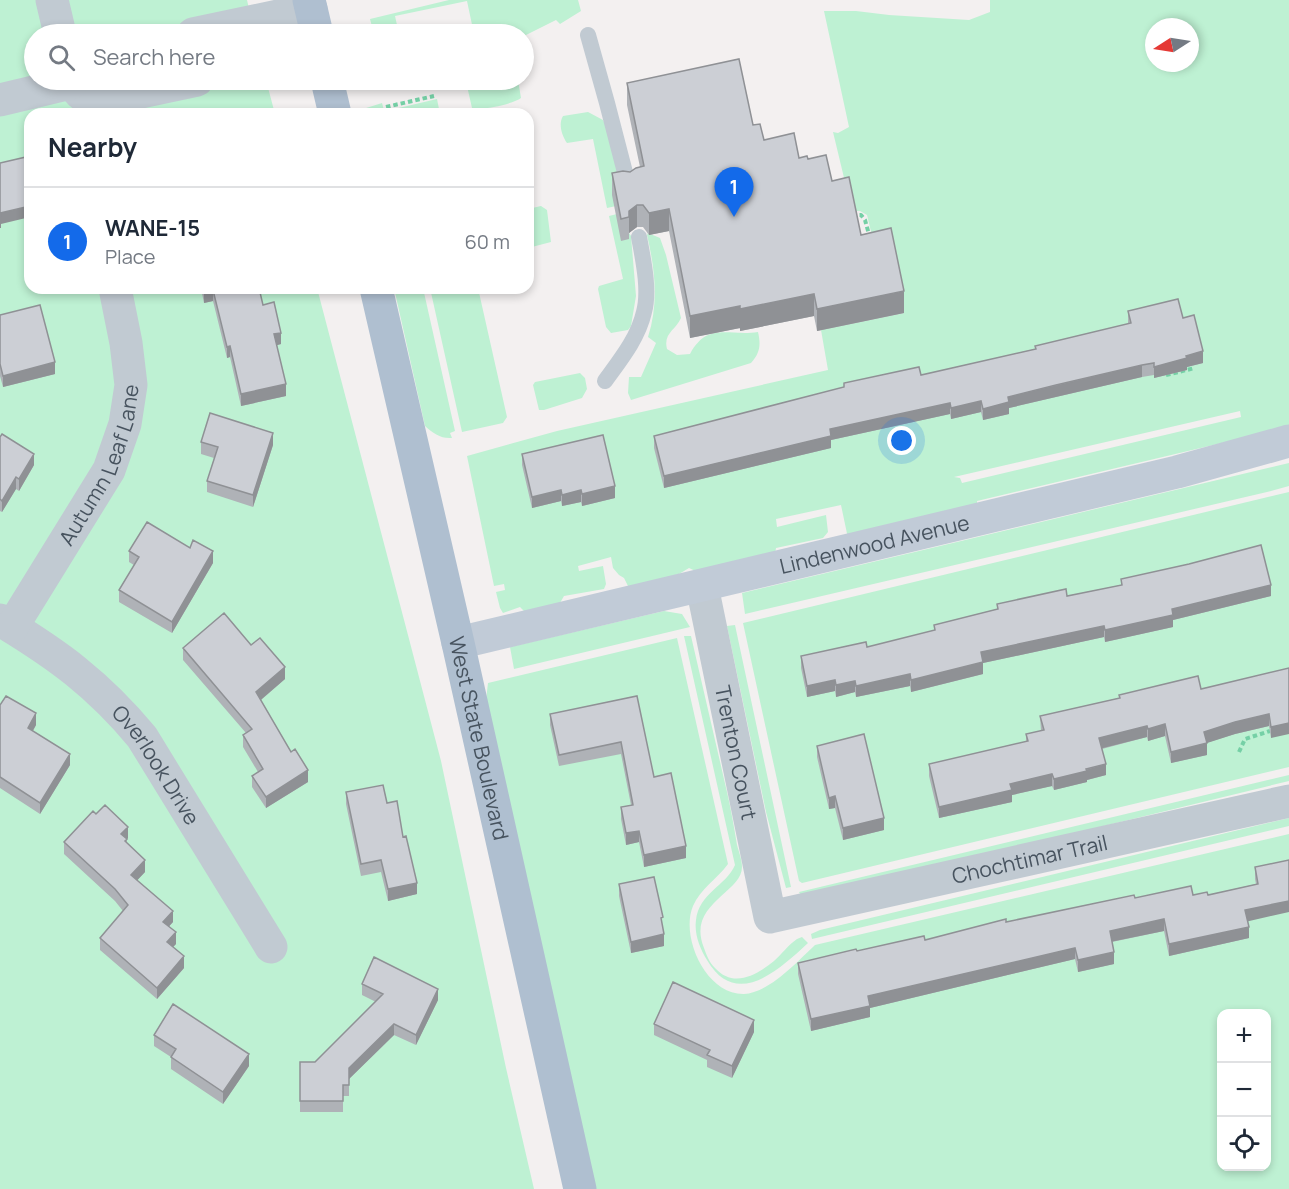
<!DOCTYPE html>
<html lang="en">
<head>
<meta charset="utf-8">
<style>
	:root { --surface:#fff; --page:#f6f6f7; --text:#1f2937; --muted:#747a83; --line:#e0e1e3; --accent:#136aea }
	body { margin:0; font-family:Manrope,sans-serif; background:var(--page); color:var(--text) }
	.controls { position:absolute; right:18px; bottom:18px; display:grid; overflow:hidden; border-radius:12px; box-shadow:0 3px 9px #0003 }
	.controls button { width:54px; height:54px; display:grid; place-items:center; padding:0; border:0; border-bottom:2px solid var(--line); background:var(--surface); color:var(--text); font:30px sans-serif }
	.compass { position:absolute; left:1145px; top:18px; width:54px; height:54px; border-radius:50%; background:var(--surface); box-shadow:0 3px 9px #0003; rotate:258deg }
	.you { position:absolute; left:902px; top:441px; width:21px; height:21px; margin:-15px; border:4px solid #fff; border-radius:50%; background:#1a73e8; box-shadow:0 0 0 9px #1a73e833 }
	.badge { display:grid; place-items:center; width:39px; height:39px; border-radius:50%; background:var(--accent); color:#fff; font-size:20px; font-weight:700 }
	.pin { position:absolute; translate:-50% -50px; filter:drop-shadow(0 2px 3px #0008) }
	.pin::after { content:''; position:absolute; top:32px; width:21px; height:18px; background:inherit; clip-path:polygon(0 0,100% 0,50% 100%) }
	.list { margin:0; padding:0; list-style:none }
	h2 { display:flex; justify-content:space-between; align-items:center; height:78px; margin:0; padding:0 24px; font-size:26px }
	h2 small { font-size:20px; font-weight:400; color:var(--muted) }
	.list li { display:grid; grid-template-columns:39px 1fr auto; gap:18px; align-items:center; box-sizing:border-box; height:108px; padding:0 24px; border-top:2px solid var(--line) }
	.list b { display:block; font-size:22px; white-space:nowrap }
	.list p { margin:0; font-size:20px; white-space:nowrap; color:var(--muted) }
	.list em { font-size:20px; font-style:normal; color:var(--muted) }
	.icon { flex:none; width:33px; height:33px; fill:none; stroke:currentColor; stroke-width:2; stroke-linecap:round; stroke-linejoin:round }
	.map { position:relative; flex:none; width:1289px; height:1189px; overflow:hidden }
	.search { position:absolute; background:var(--surface); box-shadow:0 3px 9px #0003; left:24px; top:24px; width:510px; height:66px; display:flex; align-items:center; gap:15px; box-sizing:border-box; padding:0 21px; border-radius:33px; color:var(--muted); font-size:22px }
	.panel { position:absolute; background:var(--surface); box-shadow:0 3px 9px #0003; left:24px; top:108px; width:510px; height:186px; border-radius:18px }
	.map>svg:first-child { display:block }
	.green { fill:#bef1d3; fill-rule:evenodd }
	.lines { fill:none; stroke-linecap:round; stroke-linejoin:round }
	.path { stroke:#75d0a6; stroke-width:4; stroke-dasharray:4.5 3; stroke-linecap:butt }
	.lane { stroke:#c1cad2; stroke-width:16 }
	.street { stroke:#c1cad2; stroke-width:33 }
	.secondary { stroke:#c1cbd7; stroke-width:33 }
	.primary { stroke:#afbfd0; stroke-width:33 }
	.wall { fill:#afb2b7 }
	.shaded-wall { fill:#8f9195 }
	.building { fill:#cccfd5; stroke:#8f9195; stroke-width:1.5 }
	.labels { text-anchor:middle; dominant-baseline:central; stroke-width:5; stroke-linejoin:round; paint-order:stroke }
	.street-label { font-size:21px; fill:#47535f; stroke:#fff }
</style>
</head>
<body>
<div class="map">
<svg width="1289" height="1189" viewBox="0 0 1289 1189">
	<rect width="100%" height="100%" fill="#f3f0f0"/>
	<path class="green" d="M0 0H247L255 34H34V80H266L275 114H30V288H317L441 761 506 1068 534 1189H0Z
		M449 0H578L581 11 560 24 556 20 524 36 474 34 467 1 395 16 399 34H374L370 19Z
		M990 0H1289V425L1264 433 977 501V510L849 543 841 505 776 519 777 527 826 515 828 532 823 538 776 548 774 560 708 577 689 568 679 574 629 588 624 578 619 575 613 568 611 557 578 566 579 571 603 566 606 584 604 589 564 596 557 608 530 617 520 607 503 613 500 608 496 592 505 590 504 584 494 586 467 456 557 431 828 370 821 330 904 313 874 244 867 215 860 211H852L833 132 838 133 849 127 824 11H856L889 15 969 20 990 12ZM1154 27H1190V63H1154ZM1240 411 1241 417 962 483 960 478 954 477Z
		M494 80H518L521 98C513 104 482 111 472 108L467 86Z
		M437 99 440 114H391L390 110Z
		M382 103 385 114H361L363 109Z
		M588 112 603 120 609 132 620 186 612 188 616 206 607 208 593 139 567 143C562 136 558 124 563 116Z
		M541 206 547 210 551 242 528 248V209Z
		M617 214 631 236 636 296 631 326 628 330 611 333 606 327 598 289 599 286 623 279 609 216Z
		M648 233 660 238 666 255 681 318C676 330 663 333 667 349L677 355 690 354C708 321 729 337 758 332 761 345 760 353 751 363L631 400 628 393 629 377H641L656 343 648 337C659 303 655 269 647 235Z
		M394 288H423L455 431 450 433 452 438C441 439 433 433 425 426Z
		M430 288H478L507 417 503 423 462 432Z
		M580 373 585 378 587 389 582 398 544 410H539L533 385 535 382Z
		M1289 463V486L1267 492 745 614 742 593Z
		M1289 492V767L802 883 799 881 743 623Z
		M664 611 682 614 690 627 514 669 510 647Z
		M735 625 791 887 786 888 766 812 727 626Z
		M684 636H691C703 688 715 740 727 792 731 809 734 827 737 845 739 852 742 860 742 867 742 893 686 904 704 948 707 956 709 962 715 968 733 988 756 976 774 961 782 954 788 945 797 939L802 937 808 943C779 970 736 1010 707 960 700 949 694 934 696 920 699 893 726 886 735 865Z
		M677 638 728 864C717 879 700 889 693 906 680 937 706 995 744 994 769 993 798 961 815 945L1289 834V1189H595L486 700 488 683ZM1222 1014H1266V1166H1222Z
		M1289 775V781L803 899 799 892Z
		M1289 818V826L812 939 811 934 820 930Z"/>
	<g class="lines">
		<path class="path" d="M386 107 434 96
			M852 215H861L865 220 870 238
			M1166 375 1195 368
			M1239 752 1245 739 1270 731"/>
		<path class="lane" d="M588 35 607 103 628 184
			M605 381C621 359 638 338 644 312 650 290 643 259 639 237"/>
		<g class="street">
			<path d="M52 0 60 34"/>
			<path d="M193 34 311 9"/>
			<path d="M72 80 71 83 81 94 103 100 197 80"/>
			<path d="M0 100 71 83"/>
			<path id="s1" d="M702 586 770 917 1289 801"/>
			<path id="s2" d="M0 620C58 655 98 684 142 737L271 947"/>
			<path id="s3" d="M12 627 109 470 125 424 131 385 126 343 115 288"/>
		</g>
		<path class="secondary" id="s4" d="M458 643 1177 472 1289 441"/>
		<g class="primary">
			<path d="M309 0 317 34"/>
			<path d="M327 80 335 114"/>
			<path id="s5" d="M376 288 458 643 580 1189"/>
		</g>
	</g>
	<path class="wall" d="M627 83 753 125 764 140 799 158 808 159 832 181 904 313 817 331 814 316 740 331V328L690 338 669 231 649 235 643 227H637L629 233V239L621 241 612 195V173L630 172 640 167 627 105Z
		M201 288H259L263 305 281 344 277 345 286 396 241 406 230 357 227 358 213 301 204 303Z
		M1128 311 1183 318 1203 363 1187 367V370L1154 378V375L1142 377 1009 408V414L983 420 981 412 951 419 950 414 831 440V448L664 488 654 448V436L844 387V383L921 375 1035 349V346L1128 324Z
		M0 315 55 374 3 387 0 376Z
		M0 437 34 465 19 491 16 489 2 512 0 511Z
		M201 442 273 445 253 507 207 492V481L214 458 201 454Z
		M522 454 615 498 582 506 581 502 562 506 561 501 532 508 522 465Z
		M190 548 213 563 172 633 119 602V590L134 565 129 562V551Z
		M1121 579 1271 596 1173 620V627L1105 642 1104 637 983 663V674L911 692 910 686 856 697 855 692 836 697 835 691 807 697 801 668V656L867 647 934 631V625L997 609V604L1067 596 1121 585Z
		M251 645 285 679 261 700 308 782 266 808 252 787V776L258 772 243 747V735L246 733 183 660V648Z
		M1289 668 1271 738 1269 726 1235 734 1206 743 1207 755 1171 763 1165 736 1148 741 1147 737 1102 749 1106 775 1087 780V782L1054 790 1052 786 1012 795V802L939 818 929 776V764L1026 742V734L1041 731 1040 716 1119 698V695L1201 689Z
		M637 696 654 777 686 858 644 867 639 842 626 845 621 819V807L631 805 621 754 559 766 550 725V714Z
		M0 705 36 725 33 731 70 765 40 814 0 788Z
		M817 746 884 830 843 840 835 808 829 809 817 757Z
		M346 792 387 803 403 837 417 894 388 901 381 872 361 876 346 804Z
		M96 814 128 838 127 839V843L145 872 137 880 173 922 169 926 176 944 173 947 184 968 157 999 100 950V938L123 911 115 901 64 854V842Z
		M1289 860 1247 921 1249 938 1169 956 1164 931 1112 942 1114 964 1078 972 1075 959 870 1008V1017L811 1031 798 974V963L925 940 1006 922 1135 898 1208 895 1256 884 1255 879V867Z
		M619 884 663 929 664 946 631 953 619 896Z
		M362 984 438 1000 416 1045 394 1035 349 1079V1096H343V1112H300V1062H315L376 1002 362 995Z
		M654 1024 754 1032 732 1078 707 1067V1060L654 1035Z
		M154 1035 249 1066 223 1104 171 1069V1057L154 1046Z"/>
	<path class="shaded-wall" d="M637 205V227L629 233V239V211Z
		M30 206V217L1 224V228H0V213Z
		M669 209V231L649 235V213Z
		M213 290V301L204 303V291Z
		M904 291V313L817 331V309Z
		M814 294V316L740 331V309Z
		M740 306V328L690 338V316Z
		M281 333V344L274 346V334Z
		M230 346V357L227 358V347Z
		M1203 351V363L1187 367V370L1154 378V367L1186 356Z
		M55 362V374L3 387V376Z
		M1142 365V377L1009 408V414L983 420V409L1008 397Z
		M286 384V396L241 406V394Z
		M981 401V412L951 419V408Z
		M950 403V414L831 440V448L664 488V476L830 429Z
		M273 433V445L253 507V495Z
		M34 454V465L19 491V479Z
		M16 477V489L2 512V501Z
		M615 486V498L582 506V494Z
		M561 490V501L532 508V497Z
		M581 490V502L562 506V495Z
		M213 551V563L172 633V622Z
		M1271 585V596L1173 620V627L1105 642V630L1172 609Z
		M1104 626V637L983 663V674L911 692V680L981 652Z
		M285 667V679L256 704V692Z
		M910 674V686L856 697V686Z
		M835 680V691L807 697V686Z
		M855 681V692L836 697V685Z
		M36 713V725L28 739V728Z
		M1269 714V726L1235 734 1204 744V732L1235 722Z
		M1289 723V734L1271 738V727Z
		M1165 724V736L1148 741V729Z
		M1147 726V737L1099 749V738Z
		M1207 743V755L1171 763V752Z
		M70 754V765L40 814V803Z
		M1106 764V775L1087 780V782L1054 790V779Z
		M308 770V782L266 808V797Z
		M1052 774V786L1012 795V802L939 818V807L1010 784Z
		M835 796V808L829 809V798Z
		M884 818V830L843 840V828Z
		M128 827V838L121 845V834Z
		M639 831V842L626 845V833Z
		M686 846V858L644 867V855Z
		M145 860V872L131 887V875Z
		M417 883V894L388 901V889Z
		M1289 901V912L1245 922V910Z
		M173 911V922L163 933V922Z
		M1164 919V931L1110 942V931Z
		M1249 927V938L1169 956V944Z
		M176 932V944L167 953V942Z
		M664 934V946L631 953V942Z
		M1075 948V959L870 1008V1017L811 1031V1019L868 996Z
		M1114 952V964L1078 972V960Z
		M184 956V968L157 999V988Z
		M438 989V1000L416 1045V1035Z
		M754 1020V1032L732 1078V1066Z
		M394 1024V1035L349 1079V1068Z
		M249 1054V1066L223 1104V1092Z"/>
	<path class="building" d="M739 59 753 125 760 124 764 140 794 133 799 158 807 156 808 159 826 155 832 181 849 177 861 235 891 228 904 291 817 309 814 294 740 309V306L690 316 669 209 649 213 643 205H637L629 211V217L621 219 612 173 623 171 630 172 636 168 644 166 627 83Z
		M26 157 30 173V206L0 213 1 216 0 217V163Z
		M204 288H259L263 305 274 302 281 333 274 334 286 384 241 394 230 346 227 347 213 290 204 291Z
		M1178 299 1183 318 1194 315 1203 351 1186 356 1187 358 1154 367V363L1142 365 1056 385 1008 397 1009 402 983 409 981 401 951 408 950 403 830 429 831 436 664 476 654 436 844 387V383L919 367 921 375 1036 349 1035 346 1131 323 1128 311Z
		M40 305 55 362 3 376 0 364V315Z
		M210 413 273 433 253 495 207 481 218 447 201 442Z
		M2 434 34 454 19 479 16 477 2 501 0 499V437Z
		M603 435 615 486 582 494 581 490 562 495 561 490 532 497 522 454Z
		M147 522 190 548 193 540 213 551 172 622 119 590 139 557 129 551Z
		M1261 545 1271 585 1172 609 1173 615 1105 630 1104 626 981 652 983 662 911 680 910 674 856 686 855 681 836 685 835 680 807 686 801 656 866 642 867 647 935 630 934 625 998 609 997 604 1066 589 1067 596 1122 585 1121 579 1189 564Z
		M224 613 251 645 260 638 285 667 256 692 291 752 295 749 308 770 266 797 252 776 263 769 243 735 252 729 183 648Z
		M1289 668V723L1271 727 1269 714 1235 722 1204 732 1207 743 1171 752 1165 724 1148 729 1147 726 1099 738 1106 764 1086 769 1087 771 1054 779 1052 774 1010 784 1012 790 939 807 929 764 1028 741 1026 734 1044 730 1040 716 1120 698 1119 695 1198 676 1201 689Z
		M6 696 36 713 28 728 70 754 40 803 0 777V705Z
		M637 696 654 777 671 773 686 846 644 855 639 831 626 833 621 807 633 805 621 742 559 755 550 714Z
		M864 734 884 818 843 828 835 796 829 798 817 746Z
		M383 785 387 803 397 801 403 837 406 836 417 883 388 889 381 860 361 864 346 792Z
		M105 805 128 827 121 834 127 839 125 841 145 860 131 875 173 911 163 922 176 932 167 942 184 956 157 988 100 938 128 905 115 889 64 842 93 811 96 814Z
		M1289 860V901L1245 910 1249 927 1169 944 1164 919 1110 931 1114 952 1078 960 1075 948 868 996 870 1006 811 1019 798 963 856 949 857 951 924 936 925 940 1006 919V922L1134 895 1135 898 1191 886 1193 895 1207 892 1208 895 1258 884 1255 867Z
		M654 877 663 917 661 918 664 934 631 942 619 884Z
		M374 957 438 989 416 1035 394 1024 349 1068V1085H343V1101H300V1062H315L383 994 362 984Z
		M673 982 754 1020 732 1066 707 1055 710 1050 654 1024Z
		M173 1004 249 1054 223 1092 171 1057 176 1049 154 1035Z"/>
	<g class="labels">
		<g class="street-label">
			<text stroke="none"><textPath href="#s3" startOffset="186">Autumn Leaf Lane</textPath></text>
			<text stroke="none"><textPath href="#s4" startOffset="428">Lindenwood Avenue</textPath></text>
			<text stroke="none"><textPath href="#s5" startOffset="462">West State Boulevard</textPath></text>
			<text stroke="none"><textPath href="#s1" startOffset="170">Trenton Court</textPath></text>
			<text stroke="none"><textPath href="#s2" startOffset="216">Overlook Drive</textPath></text>
			<text stroke="none"><textPath href="#s1" startOffset="604">Chochtimar Trail</textPath></text>
		</g>
	</g>
</svg>
<div class="controls">
<button>+</button>
<button>−</button>
<button><svg class="icon" aria-label="locate" viewBox="0 0 24 24"><circle cx="12" cy="12" r="6"/><path d="M12 2v4M12 18v4M2 12h4M18 12h4"/></svg></button>
</div>
<svg class="compass" viewBox="-18 -18 36 36"><path d="M0-13l5 13h-10z" fill="#e53935"/><path d="M0 13l5-13h-10z" fill="#747a83"/></svg>
<div class="you"></div>
<div class="pin badge" style="left:734px;top:217px">1</div>
<div class="search"><svg class="icon" aria-label="search" viewBox="0 0 24 24"><circle cx="10" cy="10" r="6"/><path d="M15 15l6 6"/></svg>Search here</div>
<section class="panel">
<h2>Nearby<small></small></h2>
<ul class="list">
<li><span class="badge">1</span><div><b>WANE-15</b><p>Place</p></div><em>60 m</em></li>
</ul>
</section>
</div>
</body>
</html>
